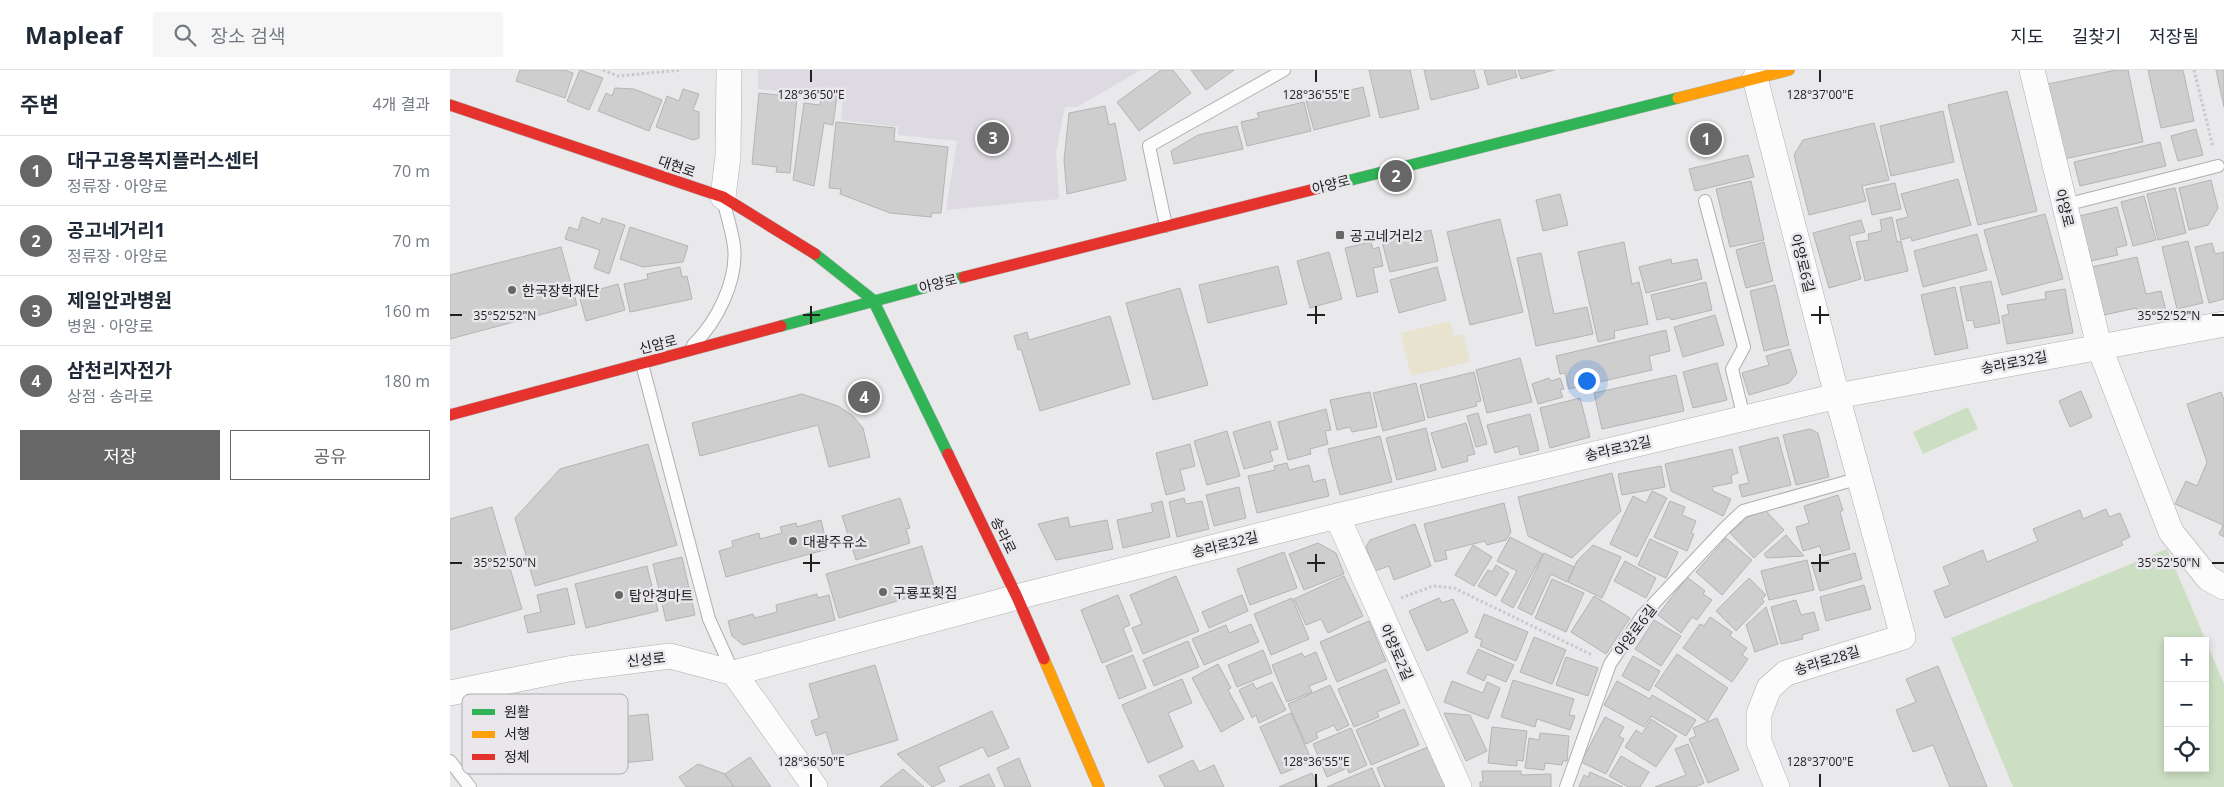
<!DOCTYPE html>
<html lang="ko">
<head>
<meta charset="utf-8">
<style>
	:root { --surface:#fff; --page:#f6f6f7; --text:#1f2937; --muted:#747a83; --line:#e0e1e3; --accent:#686768 }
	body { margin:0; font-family:"Open Sans","Noto Sans KR",sans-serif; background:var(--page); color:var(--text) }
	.controls { position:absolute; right:15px; bottom:15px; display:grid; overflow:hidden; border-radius:0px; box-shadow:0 2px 8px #0003 }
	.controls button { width:45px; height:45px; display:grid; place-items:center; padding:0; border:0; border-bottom:1px solid var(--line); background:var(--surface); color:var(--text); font:25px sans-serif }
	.you { position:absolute; left:1136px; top:310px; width:18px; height:18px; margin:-12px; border:4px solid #fff; border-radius:50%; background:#1a73e8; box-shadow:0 0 0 8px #1a73e833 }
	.badge { display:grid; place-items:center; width:32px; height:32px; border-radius:50%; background:var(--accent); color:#fff; font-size:16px; font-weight:700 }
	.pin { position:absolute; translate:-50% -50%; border:2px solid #fff; box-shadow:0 1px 5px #0006 }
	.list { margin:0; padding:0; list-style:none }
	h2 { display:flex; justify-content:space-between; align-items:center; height:65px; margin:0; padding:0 20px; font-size:21px }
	h2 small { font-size:16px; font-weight:400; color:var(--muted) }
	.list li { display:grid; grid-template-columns:32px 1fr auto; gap:15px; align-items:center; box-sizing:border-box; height:70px; padding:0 20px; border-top:1px solid var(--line) }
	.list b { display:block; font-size:19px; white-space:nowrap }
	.list p { margin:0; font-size:16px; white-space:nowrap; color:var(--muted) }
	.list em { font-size:16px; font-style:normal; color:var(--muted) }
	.actions { display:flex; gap:10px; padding:15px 20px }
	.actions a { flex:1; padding:11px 0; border:1px solid var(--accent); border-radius:0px; text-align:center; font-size:18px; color:var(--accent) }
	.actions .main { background:var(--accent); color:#fff }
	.icon { flex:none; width:28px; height:28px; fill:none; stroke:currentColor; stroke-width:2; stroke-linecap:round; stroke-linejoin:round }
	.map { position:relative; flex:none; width:1774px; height:717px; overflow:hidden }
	header { display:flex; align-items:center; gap:30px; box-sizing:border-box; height:70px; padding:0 25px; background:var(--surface); border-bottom:1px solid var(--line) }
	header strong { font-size:24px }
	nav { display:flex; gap:28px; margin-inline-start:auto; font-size:18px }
	.search { width:350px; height:45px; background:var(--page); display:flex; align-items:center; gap:12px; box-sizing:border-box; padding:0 18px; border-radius:0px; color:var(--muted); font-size:19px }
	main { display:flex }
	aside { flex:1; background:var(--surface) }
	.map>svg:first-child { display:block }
	.built { fill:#dedae1 }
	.green { fill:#ccdfc3; fill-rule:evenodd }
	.sand { fill:#e8e3cf }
	.building { fill:#cfcece; stroke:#b5b4b5 }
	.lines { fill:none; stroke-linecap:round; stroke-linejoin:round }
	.lane-casing { stroke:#b0afb0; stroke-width:14 }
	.street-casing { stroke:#b0afb0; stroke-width:26 }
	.fast-casing { stroke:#b0afb0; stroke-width:12 }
	.slow-casing { stroke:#b0afb0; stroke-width:12 }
	.jam-casing { stroke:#b0afb0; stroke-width:12 }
	.path { stroke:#c9c8ca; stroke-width:3; stroke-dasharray:2.5 2.5; stroke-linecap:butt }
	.lane { stroke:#fcfcfc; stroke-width:12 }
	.street { stroke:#fcfcfc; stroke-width:25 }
	.fast { stroke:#30b455; stroke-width:11 }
	.slow { stroke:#ff9f0a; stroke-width:11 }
	.jam { stroke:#e5322d; stroke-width:11 }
	.ticks { fill:none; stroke:#222122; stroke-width:2 }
	.poi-dot { fill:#686768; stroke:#e9e7eb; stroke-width:2 }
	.labels { text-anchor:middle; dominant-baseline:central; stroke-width:5; stroke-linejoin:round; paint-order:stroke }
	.street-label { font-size:14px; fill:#222122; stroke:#e9e7eb }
	.poi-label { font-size:14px; fill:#222122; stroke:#e9e7eb; text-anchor:start }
	.key { fill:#e9e7eb; stroke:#adacaf; stroke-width:1 }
	.key-label { font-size:14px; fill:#222122 }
	.ticks-label { font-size:12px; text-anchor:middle; fill:#222122; stroke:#e9e7eb; stroke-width:5; stroke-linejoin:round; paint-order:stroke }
</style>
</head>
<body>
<header>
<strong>Mapleaf</strong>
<div class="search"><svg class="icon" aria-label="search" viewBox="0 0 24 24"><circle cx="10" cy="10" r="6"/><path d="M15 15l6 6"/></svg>장소 검색</div>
<nav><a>지도</a><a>길찾기</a><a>저장됨</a></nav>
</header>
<main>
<aside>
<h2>주변<small>4개 결과</small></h2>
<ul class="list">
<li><span class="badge">1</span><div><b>대구고용복지플러스센터</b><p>정류장 · 아양로</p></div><em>70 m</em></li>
<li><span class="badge">2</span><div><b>공고네거리1</b><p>정류장 · 아양로</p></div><em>70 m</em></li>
<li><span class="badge">3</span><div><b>제일안과병원</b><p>병원 · 아양로</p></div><em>160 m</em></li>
<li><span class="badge">4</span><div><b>삼천리자전가</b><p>상점 · 송라로</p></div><em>180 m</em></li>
</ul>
<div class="actions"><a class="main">저장</a><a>공유</a></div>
</aside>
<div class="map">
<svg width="1774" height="717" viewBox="0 0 1774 717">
	<rect width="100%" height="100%" fill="#e9e8ea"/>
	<path class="built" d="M308 0H691L627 37H615L606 82 609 129 496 140 507 71 448 65V57L391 50 393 27 308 19Z"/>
	<path class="green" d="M1518 337 1528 359 1473 384 1463 362Z
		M1717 479 1774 614V717H1563L1501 568ZM1718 571H1755V698H1718Z"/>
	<path class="sand" d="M1000 251 1004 266 1013 264 1020 292 961 306 951 263Z"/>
	<path class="building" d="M70 0H114L123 3 115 28 66 11Z
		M130 0 153 8 139 40 117 31Z
		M711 0H723L741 23 689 61 667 32Z
		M741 0H784L756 20Z
		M919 0H960L969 39 930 48Z
		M974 0H1024L1029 18 981 30Z
		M1034 0H1065L1067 7 1038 15Z
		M1068 0H1104L1071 9Z
		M1666 0H1678L1693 72 1614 89 1598 14Z
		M1698 0H1733L1744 51 1711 58Z
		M1766 0H1774V37Z
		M913 17 920 46 864 60 856 31Z
		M165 18 184 19 212 30 199 61 148 41 156 23 162 26Z
		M233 19 249 24 243 40 249 42V68L243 70 206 57 217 26 229 31Z
		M1557 21 1587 141 1528 155 1498 35Z
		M309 23 347 27 340 103 326 102 327 97 302 94Z
		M371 24 387 26 383 55 374 53 364 116 343 110 354 33 370 35Z
		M854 32 861 61 797 76 791 52 809 48 807 43Z
		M655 36 659 55 665 53 676 110 617 124 614 90 619 43Z
		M1493 41 1504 92 1441 106 1430 56Z
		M386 52 445 58 444 71 498 77 491 143H482L481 147 440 143 390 124 391 119 379 118Z
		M1424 53 1439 110 1412 116 1416 131 1359 145 1344 85 1353 70Z
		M787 56 793 79 724 94 721 81 748 65Z
		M1746 59 1753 85 1728 91 1721 66Z
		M1710 72 1716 96 1630 116 1624 92Z
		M1298 85 1304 107 1245 121 1239 99Z
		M1508 109 1521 155 1462 171 1461 167 1451 170 1446 150 1458 147 1451 124Z
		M1761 110 1768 138 1758 155 1739 160 1729 118Z
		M1301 111 1314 170 1280 177 1266 119Z
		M1445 113 1451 139 1422 145 1416 119Z
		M1725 118 1736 163 1708 170 1697 124Z
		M1110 124 1118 155 1093 161 1086 130Z
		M1694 126 1706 170 1683 176 1671 132Z
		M1667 137 1677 175 1666 178 1668 185 1641 191 1629 146Z
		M1595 144 1613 209 1552 225 1534 160Z
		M132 147 150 154 152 148 175 155 159 204 144 198 150 180 115 169 119 157 128 160Z
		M1442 147 1447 172 1451 171 1458 201 1415 211 1406 172 1419 170 1418 164 1432 161 1430 150Z
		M1050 149 1073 242 1020 255 997 162Z
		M1411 150 1415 162 1399 166 1411 209 1379 218 1363 163Z
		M180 157 238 176 233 192 193 197 170 189Z
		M981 160 988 191 940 202 932 172Z
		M1527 164 1537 200 1473 217 1464 181Z
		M1738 171 1753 233 1727 239 1712 177Z
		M921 172 923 179 929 177 933 196 923 198 928 222 907 227 895 178Z
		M1174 172 1182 214 1189 212 1198 254 1164 261 1165 268 1148 272 1128 182Z
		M1314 172 1323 211 1296 218 1286 180Z
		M1762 173 1765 184 1774 182V229L1759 233 1745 177Z
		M111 177 127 235 0 269V205Z
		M879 182 892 229 860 238 847 191Z
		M1091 183 1104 244 1137 237 1143 264 1086 276 1067 188Z
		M1687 187 1696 224 1711 221 1716 241 1688 248 1686 238 1654 245 1642 197Z
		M1221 189 1222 194 1247 189 1252 209 1196 223 1189 197Z
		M828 196 837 234 758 253 749 215Z
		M230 197 232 207 237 206 242 229 180 242 174 214 198 209 197 204Z
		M987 197 996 230 949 243 940 210Z
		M1541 211 1550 253 1525 258 1523 250 1517 251 1510 217Z
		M1256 212 1262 240 1221 250 1220 247 1207 250 1201 225Z
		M168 214 175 240 136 251 129 225Z
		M1325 215 1339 275 1314 281 1300 221Z
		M1505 217 1518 278 1485 285 1471 225Z
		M730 218 758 315 703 330 676 233Z
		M1615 219 1623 263 1557 274 1552 246 1559 244 1557 235 1596 229 1595 222Z
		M1265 245 1274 275 1233 287 1224 257Z
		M660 246 680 314 590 341 571 279 568 280 564 266 577 262 579 270Z
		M1216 260 1220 281 1199 286 1202 300 1119 319 1115 303 1110 304 1106 286Z
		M1340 279 1347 303 1339 313 1299 325 1292 303 1319 295 1316 286Z
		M1070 288 1082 332 1037 343 1026 300Z
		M1267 293 1277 330 1243 338 1233 302Z
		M1024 302 1031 331 1026 332 1027 336 978 348 970 315Z
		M1226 305 1234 341 1152 359 1144 323Z
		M1099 308 1101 311 1110 308 1114 319 1110 320 1113 327 1088 334 1082 314Z
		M966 313 975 350 933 361 923 323Z
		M1631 321 1642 347 1620 357 1609 331Z
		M920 322 927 357 902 362 900 357 887 360 880 330Z
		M1771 322 1774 330V467L1769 464 1773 455 1725 434 1736 411 1747 416 1757 392 1737 334Z
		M352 324 388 336 403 346 413 358 420 387 379 397 368 355 250 386 242 353Z
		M1130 328 1140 367 1100 378 1090 338Z
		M876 339 881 360 875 361 878 374 860 379 861 384 838 390 828 352Z
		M1028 343 1037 374 1026 377 1017 346Z
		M1080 344 1089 380 1070 385 1068 376 1045 383 1037 355Z
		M820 351 828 379 820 381 823 391 794 399 783 362Z
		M1016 353 1025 384 1017 386 1018 391 992 398 981 363Z
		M976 358 986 400 947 410 936 368Z
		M1360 359 1368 363 1379 407 1346 415 1333 365Z
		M777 361 790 406 757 415 744 371Z
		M930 366 942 412 890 425 878 379Z
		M1328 367 1341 415 1292 427 1289 415 1299 413 1289 377Z
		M198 374 227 475 85 516 65 448 110 399Z
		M740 374 745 396 730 400 735 420 716 425 706 383Z
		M1282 379 1288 403 1281 405 1282 413 1262 417 1263 421 1281 429 1273 446 1221 421 1215 394Z
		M837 393 839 400 859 395 863 412 875 409 879 426 807 443 798 406 825 400 824 396Z
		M1211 396 1215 417 1172 425 1168 404Z
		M1162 403 1171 441 1122 488 1078 466 1068 427Z
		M789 417 796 448 764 456 756 425Z
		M1202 421 1217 428 1187 487 1160 474 1183 426 1196 433Z
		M1388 425 1393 440 1390 442 1400 479 1373 486 1370 476 1353 481 1346 457 1359 453 1354 436Z
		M450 428 460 458 456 459 460 473 406 490 392 446Z
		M734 428 736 434 752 431 759 459 727 467 719 432Z
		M712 431 720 467 673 478 667 450 703 442 701 434Z
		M1220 431 1235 437 1232 445 1246 451 1241 463 1244 464 1237 481 1204 467Z
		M1054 433 1061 462 1056 470 1037 475 1035 471 995 481 997 489 985 492 974 454Z
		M42 437 72 539 0 560V449Z
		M1656 439 1659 447 1670 443 1680 467 1671 471 1673 475 1495 548 1484 521 1500 515 1493 497 1533 480 1537 492 1588 471 1583 459 1630 440 1633 449Z
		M1315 440 1334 460 1304 488 1280 463 1298 447Z
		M618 447 620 457 657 450 663 479 606 490 588 454Z
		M371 450 378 479 276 507 269 481 283 477 282 471 309 463 310 469 332 463 330 457 346 453 347 457Z
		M965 454 981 496 944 510 939 496 925 501 916 477 920 470Z
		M1336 465 1354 486 1317 488 1314 484Z
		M1060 467 1093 484 1063 538 1051 531 1067 501 1047 491Z
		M1276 468 1302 490 1272 525 1246 502Z
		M1200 469 1228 482 1216 508 1188 495Z
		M868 473 886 483 894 504 854 520 839 484Z
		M1023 475 1042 487 1024 516 1005 505Z
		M1143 475 1171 487 1152 528 1118 512 1127 491Z
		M472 476 485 520 389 548 376 504Z
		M834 482 847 518 800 535 787 499Z
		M1094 483 1124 497 1117 512 1101 504 1082 545 1068 538Z
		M1405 483 1412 509 1370 521 1362 495Z
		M232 487 245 545 216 551 203 494Z
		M1357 490 1364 520 1319 530 1311 501Z
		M1175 491 1206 508 1196 528 1164 511Z
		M1046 495 1059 503 1046 526 1028 516 1038 500 1042 502Z
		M197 496 208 541 136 558 125 514Z
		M726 506 749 561 693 584 682 558 692 554 680 525Z
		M894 506 913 546 878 563 871 549 856 555 844 529Z
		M1237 507 1255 521 1253 524 1262 530 1247 550 1242 547 1231 563 1208 545Z
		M1299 508 1316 525 1312 529 1314 532 1286 561 1266 541Z
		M1102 509 1134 523 1116 562 1085 548Z
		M1414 515 1421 539 1376 551 1370 527Z
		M117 518 125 554 78 563 74 546 91 542 87 525Z
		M367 524 368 528 379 525 385 550 293 575 282 566 278 551 303 544 305 548 327 542 326 535Z
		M668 525 680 555 673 558 682 581 652 593 631 540Z
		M792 525 798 541 759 558 752 542Z
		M1144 526 1180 548 1156 584 1121 562Z
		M842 528 859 569 821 585 804 544Z
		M989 528 992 533 1003 529 1018 562 977 581 959 541Z
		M1346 530 1351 545 1364 542 1369 560 1352 565 1353 569 1331 574 1321 537Z
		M1316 537 1328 574 1305 582 1296 555Z
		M1034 544 1078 562 1066 591 1030 576 1032 570 1025 567Z
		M1260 547 1282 562 1280 566 1297 578 1292 585 1298 589 1282 612 1233 578 1250 554 1254 556Z
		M1204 550 1231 566 1211 596 1185 579Z
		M919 551 936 591 887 612 870 572Z
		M801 554 809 572 754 595 742 569 776 555 779 563Z
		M1084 567 1116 580 1102 614 1070 602Z
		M738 571 749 597 704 616 693 590Z
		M1028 579 1064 595 1056 612 1037 604 1034 611 1017 603Z
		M813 580 822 603 787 617 778 595Z
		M866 582 877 609 859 616 862 622 837 632 822 595 852 583 854 587Z
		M1227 584 1278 618 1257 651 1205 616Z
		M683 585 696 618 669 629 656 596Z
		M1183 586 1210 601 1199 621 1172 606Z
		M1116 587 1148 598 1138 626 1106 615Z
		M768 594 781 618 778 620 794 649 771 662 742 608Z
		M425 595 448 670 384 689 376 662 366 666 361 651 369 648 359 614Z
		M1488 596 1537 717H1500L1483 675 1463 682 1446 640 1466 632 1456 609Z
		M936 599 950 633 927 642 929 647 904 657 888 619Z
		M732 609 742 633 718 643 733 677 698 693 672 635Z
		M1063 610 1124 629 1119 645 1125 646 1120 660 1087 649 1085 657 1051 647Z
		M1002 611 1033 623 1037 612 1050 618 1038 649 994 632Z
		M1167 611 1200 629 1202 625 1246 650 1236 666 1201 646 1194 657 1154 635Z
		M822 612 836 640 809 653 806 645 802 648 789 620 803 613 806 619Z
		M880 615 899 655 887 661 884 655 866 663 868 668 856 674 838 634Z
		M954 639 969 675 921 695 906 660Z
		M542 641 559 678 538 687 533 677 488 697 495 711 482 717 447 684Z
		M841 643 862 691 831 704 810 657Z
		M994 643 1020 645 1037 681 1016 691Z
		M198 644 203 690 51 704 47 664 123 657V648L149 646V649Z
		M1155 647 1174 657 1169 666 1174 669 1156 704 1131 692Z
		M1267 648 1289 700 1258 713 1239 669 1246 666 1243 658Z
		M1201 649 1227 666 1206 697 1175 677 1186 660 1192 664Z
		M1042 657 1077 661 1073 691 1067 690V696L1038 693Z
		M901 658 917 695 899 703 897 698 877 707 863 674Z
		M1090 663 1119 666 1117 691H1113L1112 695 1095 693 1094 700 1075 698 1079 668 1089 670Z
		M1238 674 1254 713 1245 717H1205L1236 705 1225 679Z
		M978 677 995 717H935L927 698Z
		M1171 686 1199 702 1190 717H1178L1159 706Z
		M300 687 321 717H284L275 704Z
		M569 688 581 717H555L547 698Z
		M743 690 749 702 764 695 774 717H715L709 706Z
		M248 694 275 704 284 717H236L229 707Z
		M922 698 930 717H877Z
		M453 699 474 717H430Z
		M1032 701H1071V705L1101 704V717H1030V712H1033Z
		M1140 702 1173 717H1129L1134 705 1138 707Z
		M862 703 868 717H829Z
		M539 704 545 717H509Z"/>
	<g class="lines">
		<g class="lane-casing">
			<path id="lane" d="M1255 131 1294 277 1282 299 1294 348
				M1615 135 1768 96
				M716 156 699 76 834 0
				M243 275C267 252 288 210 284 176 282 161 277 145 273 130
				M192 294 259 549 283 602
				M0 691 20 717
				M1116 717 1160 594 1193 545 1275 458 1293 441 1410 408"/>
		</g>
		<g class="street-casing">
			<path id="street" d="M1582 0 1649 276 1721 462 1758 508 1774 517
				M1305 8 1387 326 1453 567 1336 603 1319 618 1309 644V672L1327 717
				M273 127 278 86 279 0
				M887 446 1009 717
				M284 603 567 527 887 446 1387 326 1774 254
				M0 623 118 599 220 586 284 603 365 717"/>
		</g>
		<g class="fast-casing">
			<path id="fast" d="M869 118 1228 28
				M365 184 423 230 498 384
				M331 256 514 207"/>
		</g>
		<g class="slow-casing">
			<path id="slow" d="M1228 28 1339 0
				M594 589 649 717"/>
		</g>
		<g class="jam-casing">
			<path id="jam" d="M0 35 273 127 365 184
				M514 207 869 118
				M0 345 331 256
				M498 384 567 527 594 589"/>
		</g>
		<path class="path" d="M153 0 168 6 232 0
			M1744 0 1763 77
			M951 528 983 516 1004 518 1142 585"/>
		<use href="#lane" class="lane"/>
		<use href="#street" class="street"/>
		<use href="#fast" class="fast"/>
		<use href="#slow" class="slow"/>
		<use href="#jam" class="jam"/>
	</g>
	<path class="ticks" d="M361 0V12M866 0V12M1370 0V12M361 236V254M866 236V254M1370 236V254M0 245H12M353 245H370M857 245H875M1361 245H1379M1762 245H1774M361 484V502M866 484V502M1370 484V502M0 493H12M353 493H370M857 493H875M1361 493H1379M1762 493H1774M361 704V717M866 704V717M1370 704V717"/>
	<g class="poi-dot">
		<rect x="885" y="160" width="10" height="10" rx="2.5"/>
		<circle cx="62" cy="220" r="5"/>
		<circle cx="343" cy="471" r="5"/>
		<circle cx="433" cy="522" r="5"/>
		<circle cx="169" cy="525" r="5"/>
	</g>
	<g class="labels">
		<g class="street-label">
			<text transform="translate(227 96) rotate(19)">대현로</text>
			<text transform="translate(881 114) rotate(-14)">아양로</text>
			<text transform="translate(1615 138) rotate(76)">아양로</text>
			<text transform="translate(1353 193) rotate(76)">아양로6길</text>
			<text transform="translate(488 213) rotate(-14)">아양로</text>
			<text transform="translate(208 274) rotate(-14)">신암로</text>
			<text transform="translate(1564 292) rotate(-11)">송라로32길</text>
			<text transform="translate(1168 378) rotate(-13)">송라로32길</text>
			<text transform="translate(554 465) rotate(64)">송라로</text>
			<text transform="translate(775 474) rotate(-14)">송라로32길</text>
			<text transform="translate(1185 560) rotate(-53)">아양로6길</text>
			<text transform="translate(947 582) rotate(66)">아양로2길</text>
			<text transform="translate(196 589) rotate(-6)">신성로</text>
			<text transform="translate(1377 590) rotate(-17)">송라로28길</text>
		</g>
		<g class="poi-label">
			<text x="900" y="165">공고네거리2</text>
			<text x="72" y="220">한국장학재단</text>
			<text x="353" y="471">대광주유소</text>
			<text x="443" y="522">구룡포횟집</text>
			<text x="179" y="525">탑안경마트</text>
		</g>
	</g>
	<rect x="12" y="624" width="166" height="80" rx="8" class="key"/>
	<rect x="22" y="639" width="23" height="6" fill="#30b455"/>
	<rect x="22" y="661" width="23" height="7" fill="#ff9f0a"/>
	<rect x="22" y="684" width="23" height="6" fill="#e5322d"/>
	<g class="key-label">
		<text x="54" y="647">원활</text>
		<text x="54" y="669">서행</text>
		<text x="54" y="692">정체</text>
	</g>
	<g class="ticks-label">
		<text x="361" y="29">128°36'50"E</text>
		<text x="866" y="29">128°36'55"E</text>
		<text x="1370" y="29">128°37'00"E</text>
		<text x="55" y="250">35°52'52"N</text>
		<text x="1719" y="250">35°52'52"N</text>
		<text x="55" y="497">35°52'50"N</text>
		<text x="1719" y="497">35°52'50"N</text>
		<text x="361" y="696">128°36'50"E</text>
		<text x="866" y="696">128°36'55"E</text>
		<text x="1370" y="696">128°37'00"E</text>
	</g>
</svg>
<div class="controls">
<button>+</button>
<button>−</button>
<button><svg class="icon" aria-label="locate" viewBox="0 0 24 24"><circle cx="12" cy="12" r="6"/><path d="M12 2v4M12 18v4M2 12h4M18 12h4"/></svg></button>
</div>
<div class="you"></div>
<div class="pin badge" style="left:1256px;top:69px">1</div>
<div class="pin badge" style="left:946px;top:106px">2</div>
<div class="pin badge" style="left:543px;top:68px">3</div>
<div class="pin badge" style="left:414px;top:327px">4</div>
</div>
</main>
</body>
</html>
